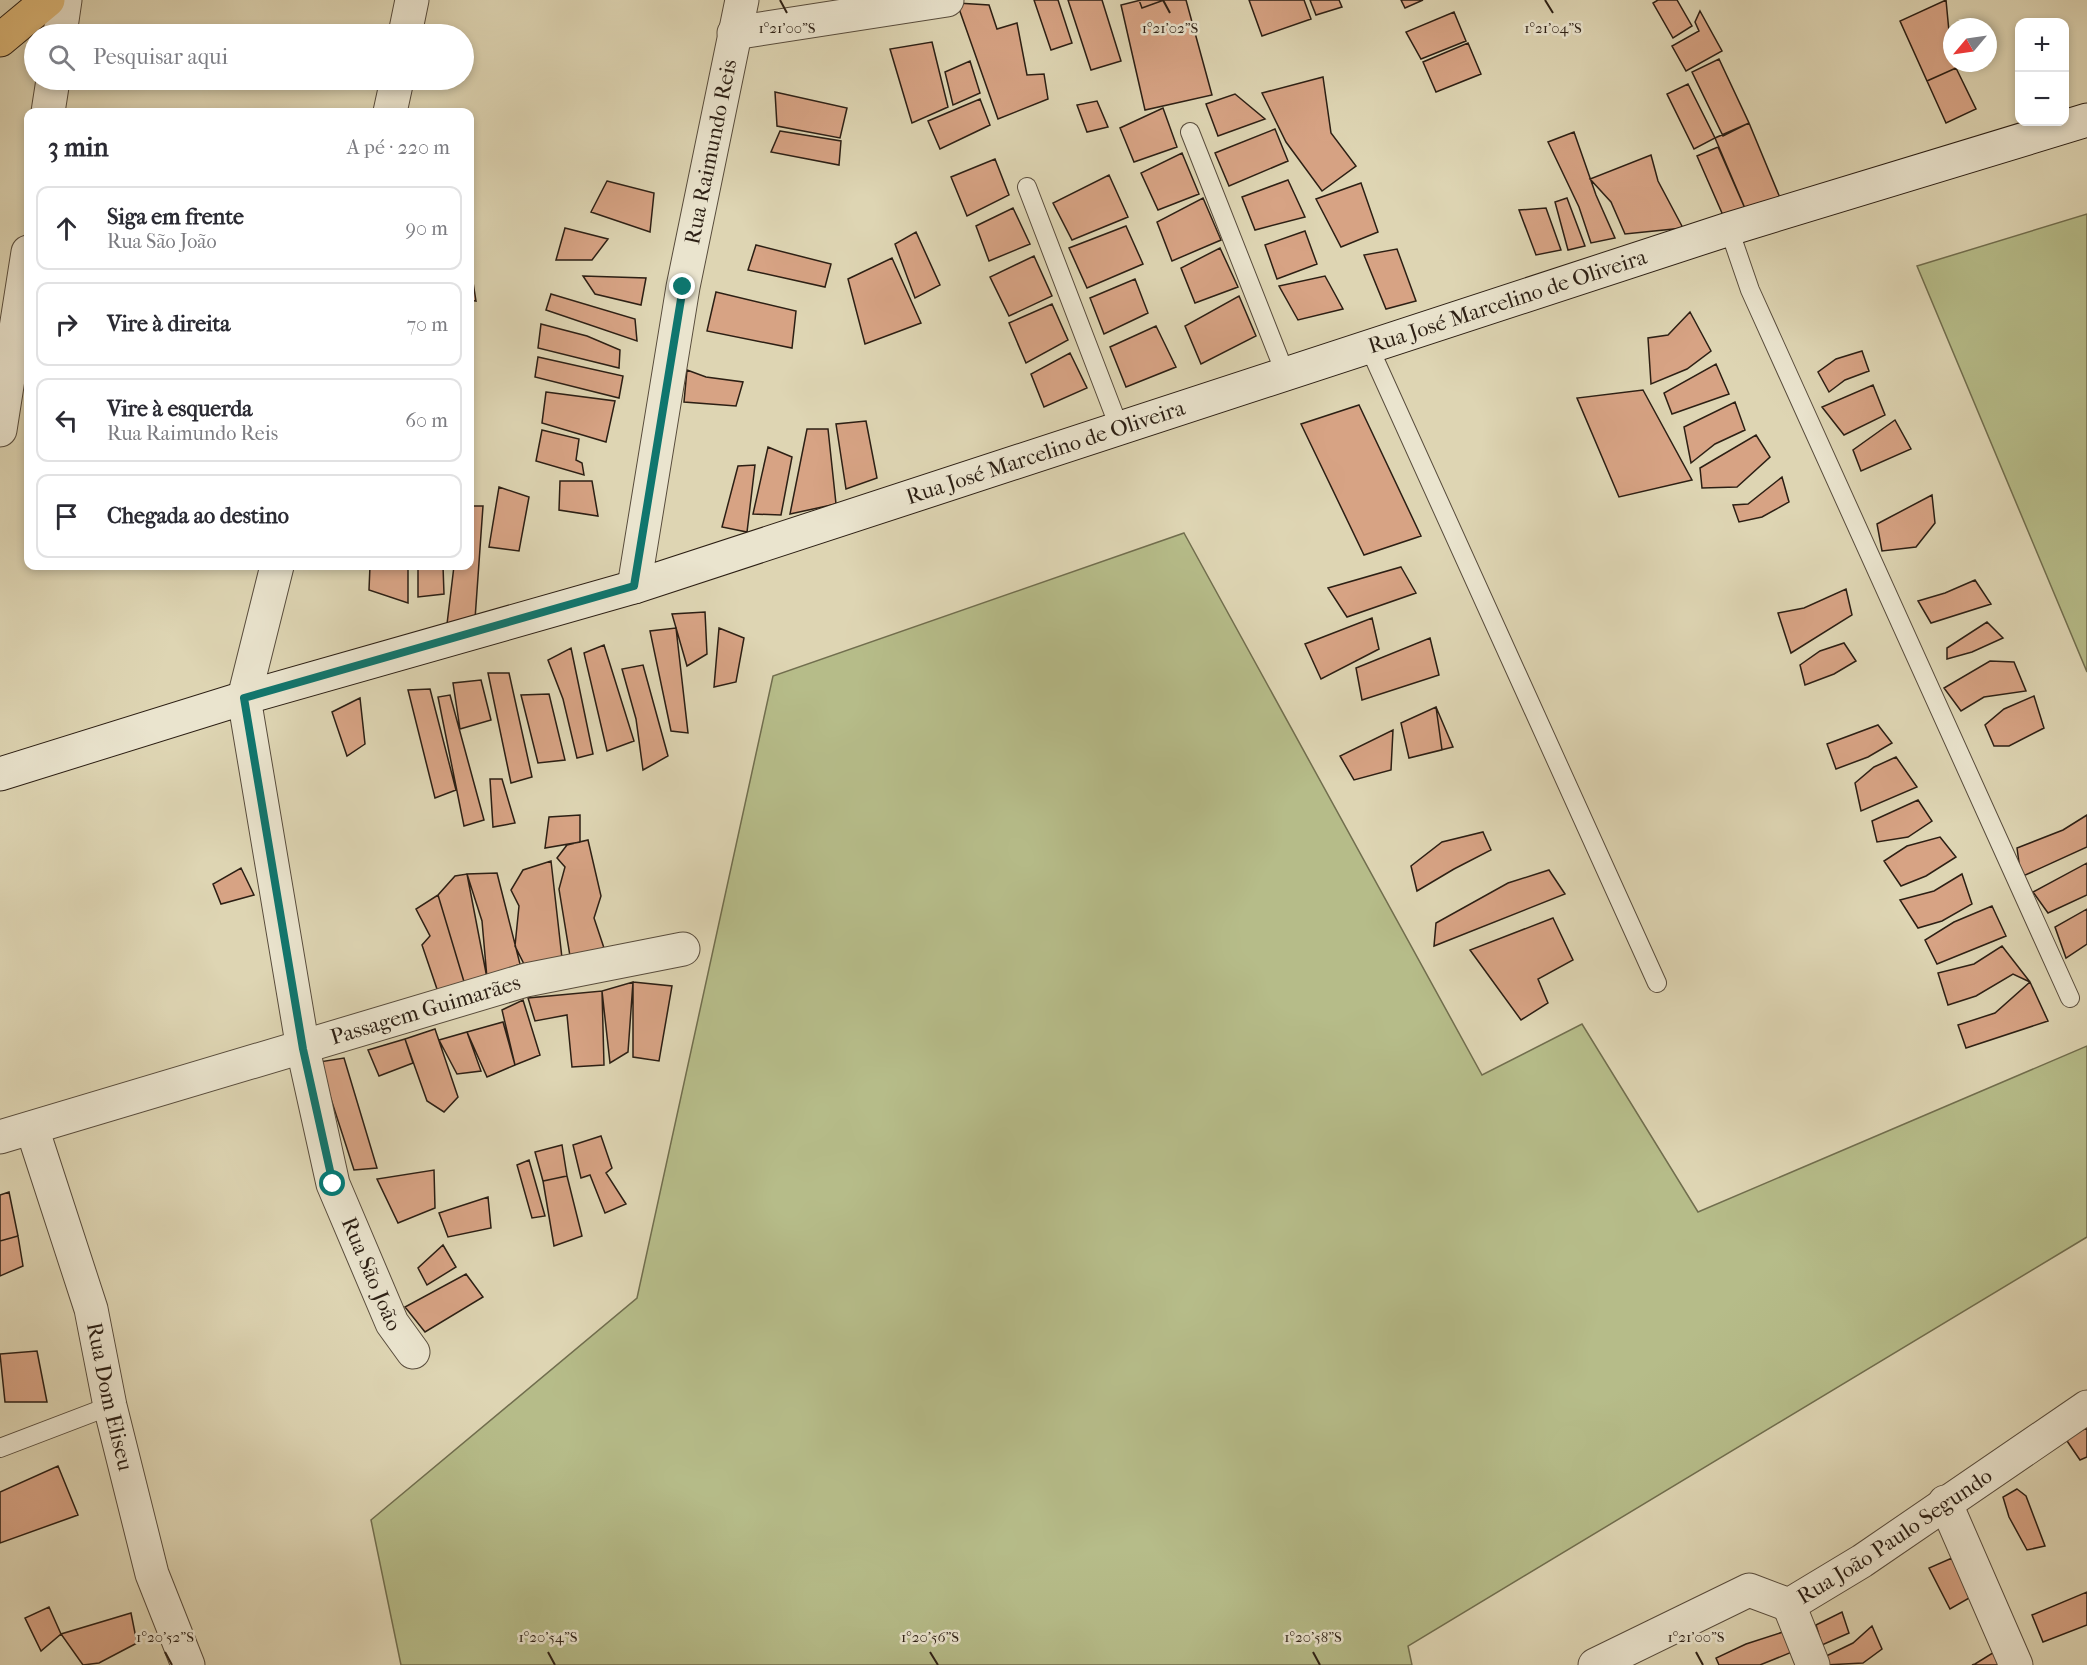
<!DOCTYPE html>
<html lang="pt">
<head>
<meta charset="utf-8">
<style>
	:root { --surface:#fff; --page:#f7f7f7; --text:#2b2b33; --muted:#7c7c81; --line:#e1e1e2 }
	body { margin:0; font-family:"IM FELL French Canon",serif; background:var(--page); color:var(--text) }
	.controls { position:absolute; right:18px; top:18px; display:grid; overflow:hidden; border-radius:12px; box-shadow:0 3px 9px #0003 }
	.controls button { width:54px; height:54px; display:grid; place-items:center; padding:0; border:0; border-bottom:2px solid var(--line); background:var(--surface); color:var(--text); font:30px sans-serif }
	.compass { position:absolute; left:1943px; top:18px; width:54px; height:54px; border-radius:50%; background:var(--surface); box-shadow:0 3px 9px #0003; rotate:241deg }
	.stop { position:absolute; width:18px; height:18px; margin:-14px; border:4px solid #0f766e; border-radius:50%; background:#fff }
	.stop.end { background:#0f766e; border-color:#fff; box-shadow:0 2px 6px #0008 }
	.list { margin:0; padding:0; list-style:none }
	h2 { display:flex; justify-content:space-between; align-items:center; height:78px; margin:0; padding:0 24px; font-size:26px }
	h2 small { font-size:20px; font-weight:400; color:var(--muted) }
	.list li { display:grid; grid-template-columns:39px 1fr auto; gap:18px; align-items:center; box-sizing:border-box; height:84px; margin:0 12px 12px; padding:0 12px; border:2px solid var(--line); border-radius:12px }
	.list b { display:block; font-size:22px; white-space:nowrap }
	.list p { margin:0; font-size:20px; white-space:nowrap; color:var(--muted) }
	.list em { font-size:20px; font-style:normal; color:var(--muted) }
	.icon { flex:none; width:33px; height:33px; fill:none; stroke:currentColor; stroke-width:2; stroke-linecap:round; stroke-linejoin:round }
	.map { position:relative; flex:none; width:2087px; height:1665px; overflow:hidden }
	.search { position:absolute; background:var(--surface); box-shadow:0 3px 9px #0003; left:24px; top:24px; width:450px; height:66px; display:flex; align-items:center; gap:15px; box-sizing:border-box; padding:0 21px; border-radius:33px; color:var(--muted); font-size:22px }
	.panel { position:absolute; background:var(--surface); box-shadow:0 3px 9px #0003; left:24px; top:108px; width:450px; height:462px; border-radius:12px }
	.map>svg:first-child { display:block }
	.green { fill:#b6bc89; stroke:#716e4e; stroke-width:1.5 }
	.building { fill:#d7a384; stroke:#2c1f14; stroke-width:1.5 }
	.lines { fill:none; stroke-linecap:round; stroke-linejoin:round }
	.lane-casing { stroke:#584c3c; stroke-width:20 }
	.street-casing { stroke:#584c3c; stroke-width:35 }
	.secondary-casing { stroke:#2c1f14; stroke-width:35 }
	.primary-casing { stroke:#2c1f14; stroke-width:35 }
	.lane { stroke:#eae4ce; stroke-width:18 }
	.street { stroke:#eae4ce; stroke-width:33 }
	.secondary { stroke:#eae4ce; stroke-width:33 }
	.primary { stroke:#dfba7a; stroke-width:33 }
	.route { stroke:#0f766e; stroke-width:8 }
	.ticks { fill:none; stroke:#2c1f14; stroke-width:2 }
	.labels { text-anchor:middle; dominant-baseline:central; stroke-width:5; stroke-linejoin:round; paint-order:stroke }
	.street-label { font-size:22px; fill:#2c1f14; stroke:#eae4ce }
	.ticks-label { font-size:15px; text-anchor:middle; fill:#2c1f14; stroke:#eae4ce; stroke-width:5; stroke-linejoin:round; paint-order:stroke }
</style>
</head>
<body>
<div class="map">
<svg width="2087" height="1665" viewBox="0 0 2087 1665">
	<rect width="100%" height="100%" fill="#ded5b3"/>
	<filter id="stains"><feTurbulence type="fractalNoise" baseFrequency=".00333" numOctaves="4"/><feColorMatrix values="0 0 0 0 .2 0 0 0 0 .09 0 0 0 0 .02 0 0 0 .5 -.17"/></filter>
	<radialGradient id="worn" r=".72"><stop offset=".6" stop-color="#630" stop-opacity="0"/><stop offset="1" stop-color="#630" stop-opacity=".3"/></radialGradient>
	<path class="green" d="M2087 214V672L1917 266Z
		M1184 533 1482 1075 1582 1024 1698 1212 2087 1046V1237L1408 1646 1412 1665H401L371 1520 637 1298 773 676Z"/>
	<path class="building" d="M1034 0H1058L1072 43 1051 50Z
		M1068 0H1102L1121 61 1091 70Z
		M1139 0H1164L1142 8Z
		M1141 0H1186L1212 95 1145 110 1121 5Z
		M1249 0H1304L1311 19 1262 36Z
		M1310 0H1339L1342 7 1316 15Z
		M1401 0H1423L1405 8Z
		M1658 0H1677L1692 26 1673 38 1653 3Z
		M1946 0 1952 63H1955L1956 68 1927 81 1900 21Z
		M957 3 989 5 997 29 1017 23 1027 75 1044 74 1048 99 998 119Z
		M1700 11 1722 51 1686 71 1672 46 1699 31 1695 22Z
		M1454 12 1466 41 1421 59 1406 32Z
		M932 42 948 107 912 123 890 49Z
		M1468 43 1481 74 1436 92 1423 62Z
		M1719 59 1749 123 1723 136 1692 72Z
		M970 61 980 93 953 105 945 72Z
		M1956 68 1976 109 1946 123 1927 81Z
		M1323 77 1331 133 1356 166 1322 191 1286 142 1262 93Z
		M1688 84 1715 138 1694 149 1667 94Z
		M775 92 847 108 840 138 777 126Z
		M1235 94 1265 119 1218 136 1206 104Z
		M980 99 990 125 940 149 928 121Z
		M1097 101 1108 127 1087 132 1077 105Z
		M1163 108 1177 147 1134 162 1120 128Z
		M1749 123 1783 205 1750 220 1715 138Z
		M1275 129 1288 161 1229 186 1215 153Z
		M780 131 841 141 839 165 771 152Z
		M1574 132 1596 195 1615 238 1591 243 1579 207 1548 142Z
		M1718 147 1750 220 1729 229 1697 156Z
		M1182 153 1199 194 1158 210 1141 173Z
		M1651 155 1658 181 1683 228 1625 234 1611 202 1590 179Z
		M995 159 1009 195 967 216 951 177Z
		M1109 175 1128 217 1072 240 1053 203Z
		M1288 180 1305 217 1255 230 1242 197Z
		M607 181 654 193 650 232 591 212Z
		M1361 183 1378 232 1341 247 1316 199Z
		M1203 198 1221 240 1172 261 1157 222Z
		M1567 198 1585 246 1568 250 1555 202Z
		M1013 208 1030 244 989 261 976 226Z
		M1546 208 1561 250 1536 255 1519 210Z
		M1126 226 1143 264 1087 288 1069 248Z
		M565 228 608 239 592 260H556Z
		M1305 231 1317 264 1277 279 1265 245Z
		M916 232 940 285 915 298 895 244Z
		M756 245 831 264 825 287 748 270Z
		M1220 248 1238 287 1195 303 1181 268Z
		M1397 249 1416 301 1386 309 1364 255Z
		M1034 256 1052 296 1009 316 990 277Z
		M892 258 921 323 865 344 848 279Z
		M470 276H472L476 301 470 300Z
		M583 276 646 278 641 305 595 294Z
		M1325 276 1343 309 1298 320 1279 286Z
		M1135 279 1148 313 1104 334 1090 298Z
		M716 292 796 311 792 348 707 331Z
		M551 294 635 319 637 341 546 310Z
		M1239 296 1256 336 1201 364 1185 326Z
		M1052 304 1068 340 1026 363 1009 323Z
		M1690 312 1711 351 1687 369 1651 384 1648 338 1668 335Z
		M541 324 587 336 620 350 619 368 538 348Z
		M1156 326 1176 367 1126 387 1110 347Z
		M1862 351 1869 371 1845 380 1829 392 1818 372 1836 359Z
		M1070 353 1087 388 1044 407 1031 374Z
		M538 357 623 376 619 398 535 377Z
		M1716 364 1729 394 1672 414 1664 393Z
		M687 370 706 377 743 382 736 406 684 402Z
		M1873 385 1885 415 1844 435 1822 407Z
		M1643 390 1692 480 1619 497 1577 398Z
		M546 392 615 401 606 442 542 423Z
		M1735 402 1745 430 1715 444 1691 463 1684 427Z
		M1359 405 1421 536 1364 555 1301 424Z
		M1895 420 1911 449 1861 471 1853 450Z
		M866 421 877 478 846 489 836 424Z
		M807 429H828L836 504 790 514Z
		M542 430 579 439 576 460 582 463 584 475 536 461Z
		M1756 435 1770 457 1737 487 1702 488 1700 468Z
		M768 447 792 457 781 515 753 514Z
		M755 465 747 532 722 527 738 466Z
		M1782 477 1789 502 1762 517 1739 522 1733 505 1748 504Z
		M560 481H592L598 516 559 510Z
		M499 487 529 497 519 551 489 547Z
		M1932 495 1935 523 1916 547 1882 551 1877 524Z
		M470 506H483L475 619 447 624 454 566H470Z
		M370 566H408V603L369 590Z
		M418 566H443L444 594 418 597Z
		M1401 567 1416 593 1347 617 1328 588Z
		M1975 580 1991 604 1931 623 1918 601 1945 593Z
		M1846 589 1852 615 1791 653 1778 613 1804 608Z
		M705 612 707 654 687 666 672 614Z
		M1372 618 1379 649 1321 679 1305 644Z
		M1987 622 2003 638 1972 652 1947 659V648Z
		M676 628 688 733 671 731 650 631Z
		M719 628 744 638 736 682 714 687Z
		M1430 638 1439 675 1362 700 1356 668Z
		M1844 643 1856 661 1834 674 1805 685 1800 665 1820 651Z
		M604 645 634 741 607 751 584 653Z
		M571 648 593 754 577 758 563 699 548 660Z
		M1990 661 2014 662 2026 691 1984 697 1961 711 1944 688Z
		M643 665 668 756 643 770 636 719 622 669Z
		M488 673H509L532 777 511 783Z
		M481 680 491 720 460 729 453 683Z
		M430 689 456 790 435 798 408 690Z
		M549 694 565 760 538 763 521 695Z
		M450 695 484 820 464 826 438 697Z
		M2034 696 2044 728 2009 746H1994L1985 725 2004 709Z
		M360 698 365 744 347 756 332 712Z
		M1436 707 1453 747 1409 758 1401 723Z
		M1436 707 1442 750 1409 758 1401 723Z
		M1878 725 1892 743 1868 757 1836 769 1827 744Z
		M1393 730 1391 770 1354 780 1340 756Z
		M1896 757 1917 787 1861 811 1855 783 1874 767Z
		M490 779H502L515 823 493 827Z
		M1918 800 1932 821 1908 837 1877 842 1872 821Z
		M580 815V842L545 848 549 817Z
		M2087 815V847L2021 877 2017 848 2063 830Z
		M1483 832 1491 850 1454 869 1417 891 1411 866 1442 842Z
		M1940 837 1956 857 1926 876 1901 886 1884 861 1907 846Z
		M588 840 601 896 594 918 604 948 570 956 559 889 565 867 557 858 567 845Z
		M551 861 562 958 526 968 515 946 519 906 511 890 523 870Z
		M2087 863V895L2048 913 2033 892Z
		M241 868 254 895 221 904 213 884Z
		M1549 870 1565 894 1434 946 1436 923 1508 883Z
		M497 873 520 964 487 978 482 921 467 874Z
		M467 874 487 978 465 985 438 895 455 876Z
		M1962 874 1972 904 1942 921 1918 928 1900 900 1934 891Z
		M438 895 465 985 438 992 422 945 430 936 416 909Z
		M1992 906 2006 936 1937 964 1925 940 1954 922Z
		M2087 909V944L2066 958 2055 927Z
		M1553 918 1573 960 1538 979 1548 1003 1521 1020 1470 950Z
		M2002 946 2030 982 2013 974 1976 996 1948 1005 1938 973 1974 964Z
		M633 982 628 1052 610 1063 602 991Z
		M633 982 672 986 659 1061 633 1057Z
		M2030 982 2048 1021 1966 1048 1958 1025 1995 1013Z
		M602 991 604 1065 572 1067 567 1015 535 1021 528 998Z
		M523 1000 540 1055 515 1065 502 1010Z
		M503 1022 515 1065 487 1077 467 1032Z
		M435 1029 458 1097 444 1112 427 1101 405 1039Z
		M467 1032 481 1071 457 1074 439 1040Z
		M405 1039 413 1063 379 1076 368 1050Z
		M344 1058 377 1168 354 1170 319 1062Z
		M601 1136 612 1168 606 1173 626 1204 605 1213 590 1175 581 1178 573 1145Z
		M562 1145 567 1176 543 1181 535 1152Z
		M529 1160 545 1216 532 1218 517 1165Z
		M434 1170 435 1208 398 1223 377 1179Z
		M567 1176 582 1236 554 1246 543 1181Z
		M9 1192 18 1236 0 1241V1195Z
		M488 1197 491 1228 448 1237 439 1213Z
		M18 1236 23 1266 0 1276V1241Z
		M443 1245 456 1267 427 1285 418 1268Z
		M466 1274 483 1297 425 1332 405 1307Z
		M37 1351 47 1402H5L0 1354Z
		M2087 1428V1457L2080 1460 2065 1438Z
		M58 1466 78 1515 0 1543V1492Z
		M2017 1489 2026 1496 2045 1546 2027 1550 2009 1517 2003 1497Z
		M1952 1558 1971 1597 1950 1609 1929 1568Z
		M2087 1592V1625L2043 1642 2032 1615Z
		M49 1607 61 1634 41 1651 25 1618Z
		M1842 1612 1849 1633 1822 1645 1816 1625Z
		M131 1613 137 1643 99 1663 83 1665 61 1634Z
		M1872 1626 1882 1649 1863 1663 1825 1665 1820 1659 1853 1643Z
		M1786 1631 1797 1650 1760 1665H1719L1716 1658 1746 1644Z
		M1999 1649 2006 1665H1972L1975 1664Z"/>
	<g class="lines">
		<g class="lane-casing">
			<path id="lane" d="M1190 132 1285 373
				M1027 187 1119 427
				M1729 229 1750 290 2070 998
				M1369 347 1657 983
				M0 1448 110 1406"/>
		</g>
		<g class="street-casing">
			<g id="street">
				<path d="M734 33 947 0"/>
				<path d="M60 34 65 0"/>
				<path d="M405 34 412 0"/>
				<path d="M48 112 53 80"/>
				<path d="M390 112 397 80"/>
				<path d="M0 430 28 252"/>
				<path id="s1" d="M277 566 244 698 303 1049 333 1184 392 1323 413 1352"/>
				<path id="s2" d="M634 587 683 287 742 0"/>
				<path id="s3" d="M32 1128 91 1309 110 1406 152 1574 188 1665"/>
				<path id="s4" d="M0 1137 526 980 683 949"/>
				<path d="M1945 1502 2016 1665"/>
				<path d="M1789 1605 1813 1665"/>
				<path id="s5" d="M1595 1665 1749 1590 1789 1605 1862 1561 2087 1407"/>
			</g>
		</g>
		<g class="secondary-casing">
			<g id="secondary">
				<path id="s6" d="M0 774 244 698 634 587 1729 229 2087 120"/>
			</g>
		</g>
		<g class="primary-casing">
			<path id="primary" d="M0 40 48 0"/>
		</g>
		<use href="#lane" class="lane"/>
		<use href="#street" class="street"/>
		<use href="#secondary" class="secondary"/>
		<use href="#primary" class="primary"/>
	</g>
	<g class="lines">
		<path class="route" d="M333 1184 303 1049 244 698 634 586 683 287"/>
	</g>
	<path class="ticks" d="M780 0 787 13M1163 0 1170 13M1545 0 1553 13M165 1652 172 1665M548 1652 555 1665M930 1652 938 1665M1313 1652 1320 1665M1696 1652 1703 1665"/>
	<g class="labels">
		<g class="street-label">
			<text stroke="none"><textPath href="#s2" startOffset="442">Rua Raimundo Reis</textPath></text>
			<text stroke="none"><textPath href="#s6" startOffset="1580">Rua José Marcelino de Oliveira</textPath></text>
			<text stroke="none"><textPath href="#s6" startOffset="1094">Rua José Marcelino de Oliveira</textPath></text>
			<text stroke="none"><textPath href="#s4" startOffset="444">Passagem Guimarães</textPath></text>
			<text stroke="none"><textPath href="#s1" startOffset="728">Rua São João</textPath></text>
			<text stroke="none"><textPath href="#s3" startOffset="280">Rua Dom Eliseu</textPath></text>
			<text stroke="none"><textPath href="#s5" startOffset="340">Rua João Paulo Segundo</textPath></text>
		</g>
	</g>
	<g class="ticks-label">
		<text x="787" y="33">1°21'00"S</text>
		<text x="1170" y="33">1°21'02"S</text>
		<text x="1553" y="33">1°21'04"S</text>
		<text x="165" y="1642">1°20'52"S</text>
		<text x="548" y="1642">1°20'54"S</text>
		<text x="930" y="1642">1°20'56"S</text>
		<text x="1313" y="1642">1°20'58"S</text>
		<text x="1696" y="1642">1°21'00"S</text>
	</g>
	<rect width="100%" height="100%" filter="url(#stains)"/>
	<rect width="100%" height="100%" fill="url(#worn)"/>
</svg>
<div class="controls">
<button>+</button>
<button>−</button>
</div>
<svg class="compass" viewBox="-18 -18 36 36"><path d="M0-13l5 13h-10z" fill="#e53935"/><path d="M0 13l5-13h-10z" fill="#7c7c81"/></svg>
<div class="stop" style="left:333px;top:1184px"></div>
<div class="stop end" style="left:683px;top:287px"></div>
<div class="search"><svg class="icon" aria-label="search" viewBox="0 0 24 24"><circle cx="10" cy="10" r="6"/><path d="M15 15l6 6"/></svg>Pesquisar aqui</div>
<section class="panel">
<h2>3 min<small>A pé · 220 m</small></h2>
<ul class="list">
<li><svg class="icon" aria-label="ahead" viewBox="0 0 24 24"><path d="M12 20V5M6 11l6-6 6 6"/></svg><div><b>Siga em frente</b><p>Rua São João</p></div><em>90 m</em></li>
<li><svg class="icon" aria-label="right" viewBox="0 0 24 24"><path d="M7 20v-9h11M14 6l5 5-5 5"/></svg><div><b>Vire à direita</b></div><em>70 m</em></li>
<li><svg class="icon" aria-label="left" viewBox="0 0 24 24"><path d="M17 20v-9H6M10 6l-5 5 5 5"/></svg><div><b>Vire à esquerda</b><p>Rua Raimundo Reis</p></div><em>60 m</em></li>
<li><svg class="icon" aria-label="arrive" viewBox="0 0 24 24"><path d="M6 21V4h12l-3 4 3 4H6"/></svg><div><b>Chegada ao destino</b></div></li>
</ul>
</section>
</div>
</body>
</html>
